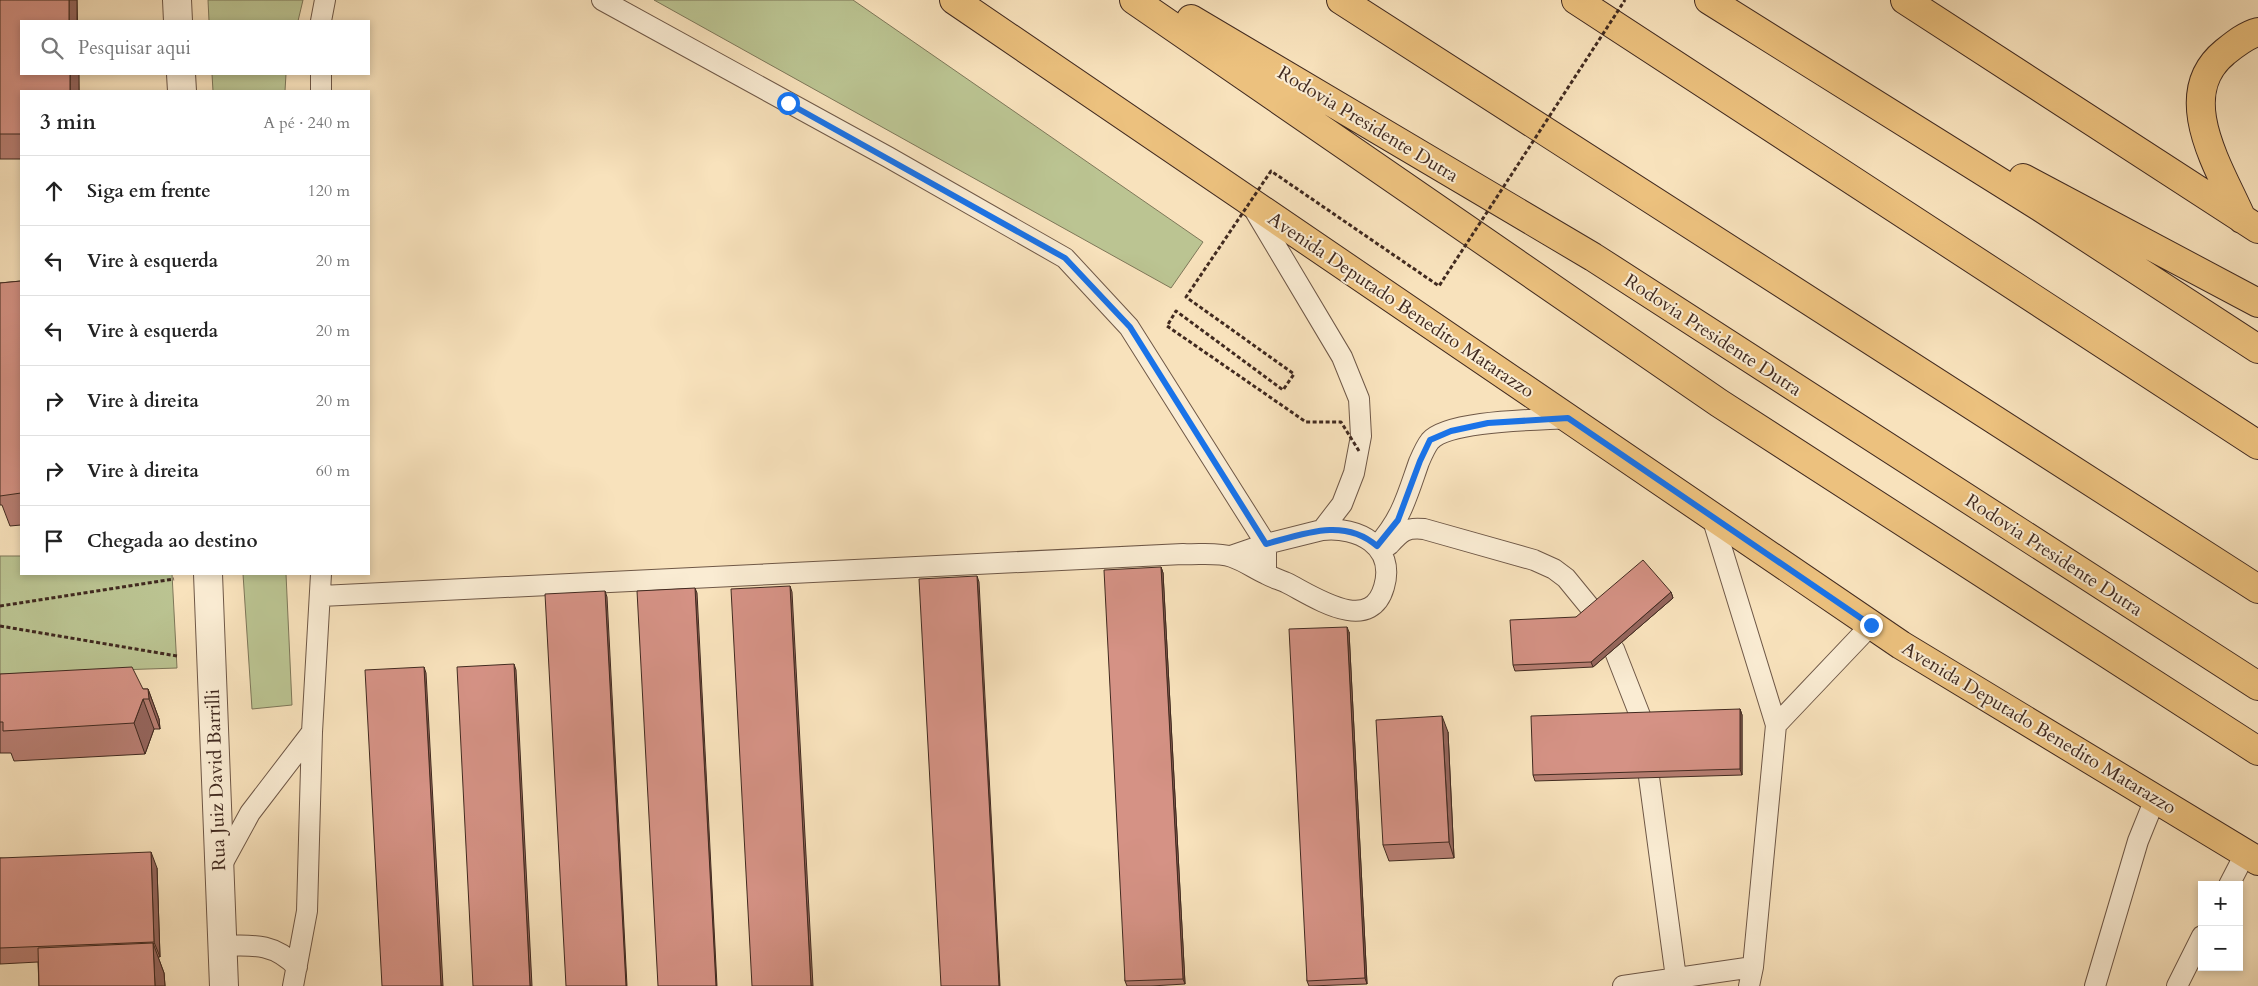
<!DOCTYPE html>
<html lang="pt">
<head>
<meta charset="utf-8">
<style>
	:root { --surface:#fff; --page:#f6f6f6; --text:#222; --muted:#767676; --line:#e0e0e0 }
	body { margin:0; font-family:Cardo,serif; background:var(--page); color:var(--text) }
	.controls { position:absolute; right:15px; bottom:15px; display:grid; overflow:hidden; border-radius:0px; box-shadow:0 2px 8px #0003 }
	.controls button { width:45px; height:45px; display:grid; place-items:center; padding:0; border:0; border-bottom:1px solid var(--line); background:var(--surface); color:var(--text); font:25px sans-serif }
	.stop { position:absolute; width:15px; height:15px; margin:-11px; border:4px solid #1a73e8; border-radius:50%; background:#fff }
	.stop.end { background:#1a73e8; border-color:#fff; box-shadow:0 1px 5px #0008 }
	.list { margin:0; padding:0; list-style:none }
	h2 { display:flex; justify-content:space-between; align-items:center; height:65px; margin:0; padding:0 20px; font-size:21px }
	h2 small { font-size:16px; font-weight:400; color:var(--muted) }
	.list li { display:grid; grid-template-columns:32px 1fr auto; gap:15px; align-items:center; box-sizing:border-box; height:70px; padding:0 20px; border-top:1px solid var(--line) }
	.list b { display:block; font-size:19px; white-space:nowrap }
	.list em { font-size:16px; font-style:normal; color:var(--muted) }
	.icon { flex:none; width:28px; height:28px; fill:none; stroke:currentColor; stroke-width:2; stroke-linecap:round; stroke-linejoin:round }
	.map { position:relative; flex:none; width:2258px; height:986px; overflow:hidden }
	.search { position:absolute; background:var(--surface); box-shadow:0 2px 8px #0003; left:20px; top:20px; width:350px; height:55px; display:flex; align-items:center; gap:12px; box-sizing:border-box; padding:0 18px; border-radius:0px; color:var(--muted); font-size:19px }
	.panel { position:absolute; background:var(--surface); box-shadow:0 2px 8px #0003; left:20px; top:90px; width:350px; height:485px; border-radius:0px }
	.map>svg:first-child { display:block }
	.green { fill:#bbc492; stroke:#7e7759 }
	.lines { fill:none; stroke-linecap:round; stroke-linejoin:round }
	.lane-casing { stroke:#6f5847; stroke-width:22 }
	.street-casing { stroke:#6f5847; stroke-width:30 }
	.primary-casing { stroke:#412a20; stroke-width:30 }
	.highway-casing { stroke:#412a20; stroke-width:30 }
	.path { stroke:#412a20; stroke-width:3; stroke-dasharray:4 2.5; stroke-linecap:butt }
	.lane { stroke:#faecd3; stroke-width:20 }
	.street { stroke:#faecd3; stroke-width:28 }
	.primary { stroke:#ecc17e; stroke-width:28 }
	.highway { stroke:#ecc17e; stroke-width:28 }
	.path-bridge { stroke:#412a20; stroke-width:3; stroke-dasharray:4 2.5; stroke-linecap:butt }
	.wall { fill:#b77e72; stroke:#412a20 }
	.shaded-wall { fill:#95665d; stroke:#412a20 }
	.building { fill:#d59285; stroke:#412a20 }
	.route { stroke:#1a73e8; stroke-width:6 }
	.labels { text-anchor:middle; dominant-baseline:central; stroke-width:4; stroke-linejoin:round; paint-order:stroke }
	.street-label { font-size:19px; fill:#412a20; stroke:#faecd3 }
</style>
</head>
<body>
<div class="map">
<svg width="2258" height="986" viewBox="0 0 2258 986">
	<rect width="100%" height="100%" fill="#f8e2bc"/>
	<filter id="stains"><feTurbulence type="fractalNoise" baseFrequency=".004" numOctaves="4"/><feColorMatrix values="0 0 0 0 .2 0 0 0 0 .09 0 0 0 0 .02 0 0 0 .5 -.17"/></filter>
	<radialGradient id="worn" r=".72"><stop offset=".6" stop-color="#630" stop-opacity="0"/><stop offset="1" stop-color="#630" stop-opacity=".3"/></radialGradient>
	<path class="green" d="M208 0H303L298 21H209Z
		M654 0H853L1203 242 1171 288Z
		M212 74H286L285 91H213Z
		M0 556H21V574H172L177 668 0 674Z
		M243 574H286L292 705 252 709Z"/>
	<g class="lines">
		<g class="lane-casing">
			<path id="lane" d="M602 0 888 157 1065 258 1129 327 1266 544V574
				M321 21 325 0
				M321 74V91
				M1712 517 1776 725 1753 967 1749 986
				M1389 545C1401 532 1405 527 1424 529L1534 560 1554 569 1566 578 1593 611
				M1377 546C1402 518 1407 496 1419 462 1422 455 1426 446 1430 441 1448 420 1540 420 1568 418
				M1231 556 1266 544 1322 530 1342 504 1354 473 1361 436 1359 399 1342 357 1252 206
				M321 596 1183 554C1198 555 1218 552 1232 557 1244 561 1255 569 1266 574 1273 578 1281 580 1287 583 1313 596 1370 636 1384 587 1396 546 1358 526 1322 530
				M1614 649 1641 718
				M1776 725 1871 625
				M1649 777 1676 978
				M220 868 250 813 312 732
				M2229 885 2245 854
				M223 946C254 945 274 943 297 967
				M293 986 307 911 312 732 321 574
				M1623 986 1753 967
				M2095 986 2138 841 2155 799
				M2177 986 2202 936"/>
		</g>
		<g class="street-casing">
			<path id="street" d="M177 0 178 21
				M181 74 182 91
				M208 574 224 986"/>
		</g>
		<g class="primary-casing">
			<path id="primary" d="M954 0 1901 645 2258 861
				M1134 0 1719 403 2258 751
				M1709 0 2040 207 2258 349
				M1905 0 2258 229
				M1191 19 1593 257 2258 686
				M2023 178 2258 303
				M2242 219C2221 170 2171 96 2225 52 2235 44 2246 35 2258 32"/>
		</g>
		<g class="highway-casing">
			<path id="highway" d="M1341 0 2258 589
				M1576 0 2258 445"/>
		</g>
		<path class="path" d="M0 606 174 579
			M0 626 177 656"/>
		<use href="#lane" class="lane"/>
		<use href="#street" class="street"/>
		<use href="#primary" class="primary"/>
		<use href="#highway" class="highway"/>
		<path class="path-bridge" d="M1359 451 1341 422H1306L1167 326 1176 311 1283 390 1294 374 1186 297 1271 171 1439 286 1625 0"/>
	</g>
	<path class="wall" d="M0 0H77L79 91H21V159H0Z
		M21 281V525L10 526 2 505H0V283Z
		M1161 567 1163 573 1185 984 1151 986H1127L1125 981Z
		M1671 592 1673 598 1593 667 1515 671 1513 665 1576 617Z
		M1349 632 1367 984 1309 986 1307 981Z
		M0 678 143 689H148L159 719 160 729H154L145 754 14 761 11 753H0Z
		M1740 709 1742 715V775L1535 781 1533 775Z
		M1448 732 1454 858 1389 861 1383 845Z
		M0 858 157 868 160 957H158L164 973 165 986H39L38 962 0 964Z"/>
	<path class="shaded-wall" d="M69 0H77V21H69Z
		M70 74H79V91H70Z
		M1161 567 1163 573 1185 984 1183 979Z
		M977 576 979 582 1000 986H999Z
		M790 586 792 592 813 986H811Z
		M695 588 697 593 717 986H716Z
		M605 591 607 597 627 986H626Z
		M1671 592 1673 598 1593 667 1591 662Z
		M1347 627 1349 632 1367 984 1365 978Z
		M514 664 516 670 532 986H530Z
		M424 667 426 673 443 986H441Z
		M148 689 159 719 160 729 149 699Z
		M143 699 154 729 145 754 134 723Z
		M1740 709 1742 715V775L1740 769Z
		M1442 716 1448 732 1454 858 1449 842Z
		M151 852 157 868 160 957 154 942Z
		M153 943 164 973 165 986H155Z"/>
	<path class="building" d="M0 0H69V21H21V74H70V91H21V134H0Z
		M21 281V493L0 496V283Z
		M1643 560 1671 592 1591 662 1513 665 1510 620 1576 617Z
		M1161 567 1183 979 1125 981 1104 570Z
		M977 576 999 986H941L919 579Z
		M790 586 811 986H752L731 589Z
		M695 588 716 986H658L637 591Z
		M605 591 626 986H566L545 594Z
		M1347 627 1365 978 1307 981 1289 629Z
		M514 664 530 986H473L457 667Z
		M132 667 143 689H148L149 699H143L134 723 3 731V722H0V674Z
		M424 667 441 986H382L365 670Z
		M1740 709V769L1533 775 1531 716Z
		M1442 716 1449 842 1383 845 1376 720Z
		M151 852 154 942 0 948V858Z
		M153 943 155 986H39L38 948Z"/>
	<g class="lines">
		<path class="route" d="M788 103 1065 258 1130 327 1266 544C1303 534 1344 517 1377 546L1398 520 1420 461 1430 440 1451 431 1488 423 1568 418 1871 625"/>
	</g>
	<g class="labels">
		<g class="street-label">
			<text transform="translate(1368 124) rotate(31)">Rodovia Presidente Dutra</text>
			<text transform="translate(1401 305) rotate(34)">Avenida Deputado Benedito Matarazzo</text>
			<text transform="translate(1713 335) rotate(33)">Rodovia Presidente Dutra</text>
			<text transform="translate(2054 555) rotate(33)">Rodovia Presidente Dutra</text>
			<text transform="translate(2039 728) rotate(31)">Avenida Deputado Benedito Matarazzo</text>
			<text transform="translate(216 780) rotate(-92)">Rua Juiz David Barrilli</text>
		</g>
	</g>
	<rect width="100%" height="100%" filter="url(#stains)"/>
	<rect width="100%" height="100%" fill="url(#worn)"/>
</svg>
<div class="controls">
<button>+</button>
<button>−</button>
</div>
<div class="stop" style="left:788px;top:103px"></div>
<div class="stop end" style="left:1871px;top:625px"></div>
<div class="search"><svg class="icon" aria-label="search" viewBox="0 0 24 24"><circle cx="10" cy="10" r="6"/><path d="M15 15l6 6"/></svg>Pesquisar aqui</div>
<section class="panel">
<h2>3 min<small>A pé · 240 m</small></h2>
<ul class="list">
<li><svg class="icon" aria-label="ahead" viewBox="0 0 24 24"><path d="M12 20V5M6 11l6-6 6 6"/></svg><div><b>Siga em frente</b></div><em>120 m</em></li>
<li><svg class="icon" aria-label="left" viewBox="0 0 24 24"><path d="M17 20v-9H6M10 6l-5 5 5 5"/></svg><div><b>Vire à esquerda</b></div><em>20 m</em></li>
<li><svg class="icon" aria-label="left" viewBox="0 0 24 24"><path d="M17 20v-9H6M10 6l-5 5 5 5"/></svg><div><b>Vire à esquerda</b></div><em>20 m</em></li>
<li><svg class="icon" aria-label="right" viewBox="0 0 24 24"><path d="M7 20v-9h11M14 6l5 5-5 5"/></svg><div><b>Vire à direita</b></div><em>20 m</em></li>
<li><svg class="icon" aria-label="right" viewBox="0 0 24 24"><path d="M7 20v-9h11M14 6l5 5-5 5"/></svg><div><b>Vire à direita</b></div><em>60 m</em></li>
<li><svg class="icon" aria-label="arrive" viewBox="0 0 24 24"><path d="M6 21V4h12l-3 4 3 4H6"/></svg><div><b>Chegada ao destino</b></div></li>
</ul>
</section>
</div>
</body>
</html>
